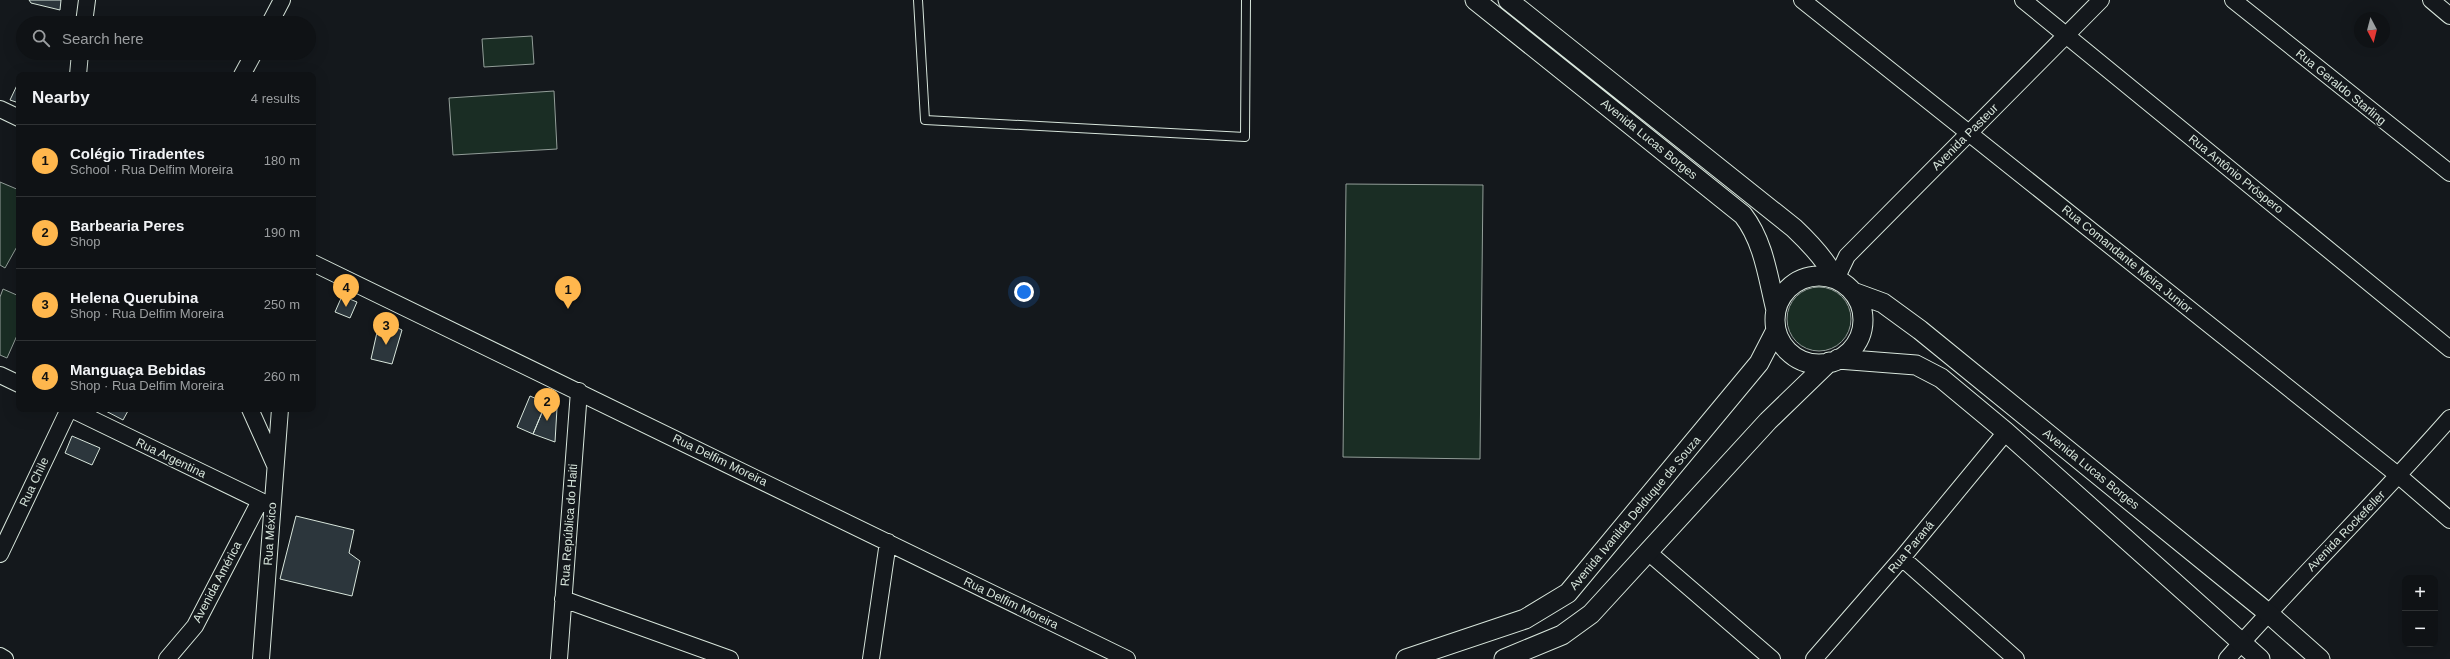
<!DOCTYPE html>
<html lang="en">
<head>
<meta charset="utf-8">
<style>
	:root { --surface:#0f1215; --page:#1d2022; --text:#f1f3f6; --muted:#9b9ea0; --line:#2f3234; --accent:#ffb74d }
	body { margin:0; font-family:Helvetica,sans-serif; background:var(--page); color:var(--text) }
	.controls { position:absolute; right:12px; bottom:12px; display:grid; overflow:hidden; border-radius:8px; box-shadow:0 4px 16px #0002 }
	.controls button { width:36px; height:36px; display:grid; place-items:center; padding:0; border:0; border-bottom:1px solid var(--line); background:var(--surface); color:var(--text); font:20px sans-serif }
	.compass { position:absolute; left:2354px; top:12px; width:36px; height:36px; border-radius:50%; background:var(--surface); box-shadow:0 4px 16px #0002; rotate:173deg }
	.you { position:absolute; left:1024px; top:292px; width:14px; height:14px; margin:-10px; border:3px solid #fff; border-radius:50%; background:#1a73e8; box-shadow:0 0 0 6px #1a73e833 }
	.badge { display:grid; place-items:center; width:26px; height:26px; border-radius:50%; background:var(--accent); color:#111; font-size:13px; font-weight:700 }
	.pin { position:absolute; translate:-50% -33px; filter:drop-shadow(0 1px 2px #0008) }
	.pin::after { content:''; position:absolute; top:21px; width:14px; height:12px; background:inherit; clip-path:polygon(0 0,100% 0,50% 100%) }
	.list { margin:0; padding:0; list-style:none }
	h2 { display:flex; justify-content:space-between; align-items:center; height:52px; margin:0; padding:0 16px; font-size:17px }
	h2 small { font-size:13px; font-weight:400; color:var(--muted) }
	.list li { display:grid; grid-template-columns:26px 1fr auto; gap:12px; align-items:center; box-sizing:border-box; height:72px; padding:0 16px; border-top:1px solid var(--line) }
	.list b { display:block; font-size:15px; white-space:nowrap }
	.list p { margin:0; font-size:13px; white-space:nowrap; color:var(--muted) }
	.list em { font-size:13px; font-style:normal; color:var(--muted) }
	.icon { flex:none; width:22px; height:22px; fill:none; stroke:currentColor; stroke-width:2; stroke-linecap:round; stroke-linejoin:round }
	.map { position:relative; flex:none; width:2450px; height:659px; overflow:hidden }
	.search { position:absolute; background:var(--surface); box-shadow:0 4px 16px #0002; left:16px; top:16px; width:300px; height:44px; display:flex; align-items:center; gap:10px; box-sizing:border-box; padding:0 14px; border-radius:22px; color:var(--muted); font-size:15px }
	.panel { position:absolute; background:var(--surface); box-shadow:0 4px 16px #0002; left:16px; top:72px; width:300px; height:340px; border-radius:8px }
	.map>svg:first-child { display:block }
	.green { fill:#1a2d24; stroke:#939e99 }
	.building { fill:#2c363c; stroke:#d8e6dc }
	.lines { fill:none; stroke-linecap:round; stroke-linejoin:round }
	.service-casing { stroke:#d8e6dc; stroke-width:10 }
	.minor-casing { stroke:#d8e6dc; stroke-width:18 }
	.tertiary-casing { stroke:#d8e6dc; stroke-width:21 }
	.service { stroke:#14181c; stroke-width:8 }
	.minor { stroke:#14181c; stroke-width:16 }
	.tertiary { stroke:#14181c; stroke-width:19 }
	.labels { text-anchor:middle; dominant-baseline:central; stroke-width:3; stroke-linejoin:round; paint-order:stroke }
	.street-label { font-size:12px; fill:#d8e6dc; stroke:#14181c }
</style>
</head>
<body>
<div class="map">
<svg width="2450" height="659" viewBox="0 0 2450 659">
	<rect width="100%" height="100%" fill="#14181c"/>
	<path class="green" d="M532 36 534 64 484 67 482 39Z
		M554 91 557 149 453 155 449 98Z
		M0 182 19 190V243L5 268 0 265Z
		M1346 184 1483 185 1480 459 1343 457Z
		M1787 319a32 32 0 1 1 64 0a32 32 0 1 1-64 0Z
		M3 289 19 296V331L7 358 0 355V297Z"/>
	<path class="building" d="M29 0H61L60 10 31 3Z
		M19 81V103L10 100Z
		M342 296 357 302 350 318 335 312Z
		M380 319 402 330 392 364 371 359Z
		M530 396 546 403 533 434 517 427Z
		M546 403 557 408 555 442 533 434Z
		M102 409H129L123 420Z
		M72 436 100 448 92 465 65 453Z
		M296 516 354 530 349 553 360 561 352 596 280 579Z"/>
	<g class="lines">
		<g class="service-casing">
			<path id="service" d="M918 0 925 120 1245 137 1246 0"/>
		</g>
		<g class="minor-casing">
			<path id="minor" d="M1802 0 2399 476 2450 520
				M2023 0 2450 349
				M2233 0 2450 173
				M2431 0 2450 16
				M84 23 87 0
				M270 23 282 0
				M78 75 80 53
				M242 75 254 53
				M0 109 19 118
				M313 263 1127 659
				M1836 279 1847 256 2101 0
				M0 375 19 384
				M71 409 271 506
				M250 409 275 465
				M1648 552 1772 659
				M0 554 69 409
				M1902 558 2016 659
				M563 599 730 659
				M0 656 5 659
				M167 659 195 626 260 501
				M261 659 280 409
				M559 659 579 391
				M871 659 888 542
				M1814 659 1902 558 2006 432
				M2227 659C2300 577 2378 500 2450 418"/>
		</g>
		<g class="tertiary-casing">
			<path id="tertiary" d="M1475 0 1743 215C1764 242 1768 278 1776 310
				M1508 0 1794 228C1811 244 1825 259 1836 279
				M1775 320a44 44 0 1 1 88 0a44 44 0 1 1-88 0Z
				M1853 292 1883 303 1920 330 2268 613 2320 659
				M1838 359 1916 365 1941 378 2006 432 2260 659
				M1406 659 1525 619 1568 593 1759 363 1776 330
				M1504 659 1562 635 1591 614 1768 421 1829 362"/>
		</g>
		<use href="#service" class="service"/>
		<use href="#minor" class="minor"/>
		<use href="#tertiary" class="tertiary"/>
	</g>
	<g class="labels">
		<g class="street-label">
			<text transform="translate(2341 87) rotate(39)">Rua Geraldo Starling</text>
			<text transform="translate(1965 137) rotate(-45)">Avenida Pasteur</text>
			<text transform="translate(1649 139) rotate(39)">Avenida Lucas Borges</text>
			<text transform="translate(2236 174) rotate(39)">Rua Antônio Próspero</text>
			<text transform="translate(2127 259) rotate(39)">Rua Comandante Meira Junior</text>
			<text transform="translate(171 458) rotate(26)">Rua Argentina</text>
			<text transform="translate(720 460) rotate(26)">Rua Delfim Moreira</text>
			<text transform="translate(2091 469) rotate(39)">Avenida Lucas Borges</text>
			<text transform="translate(34 482) rotate(-65)">Rua Chile</text>
			<text transform="translate(1635 513) rotate(-50)">Avenida Ivanilda Delduque de Souza</text>
			<text transform="translate(569 525) rotate(-86)">Rua República do Haiti</text>
			<text transform="translate(2346 531) rotate(-46)">Avenida Rockefeller</text>
			<text transform="translate(270 534) rotate(-86)">Rua México</text>
			<text transform="translate(1911 547) rotate(-50)">Rua Paraná</text>
			<text transform="translate(217 582) rotate(-62)">Avenida América</text>
			<text transform="translate(1011 603) rotate(26)">Rua Delfim Moreira</text>
		</g>
	</g>
</svg>
<div class="controls">
<button>+</button>
<button>−</button>
</div>
<svg class="compass" viewBox="-18 -18 36 36"><path d="M0-13l5 13h-10z" fill="#e53935"/><path d="M0 13l5-13h-10z" fill="#9b9ea0"/></svg>
<div class="you"></div>
<div class="pin badge" style="left:568px;top:309px">1</div>
<div class="pin badge" style="left:547px;top:421px">2</div>
<div class="pin badge" style="left:386px;top:345px">3</div>
<div class="pin badge" style="left:346px;top:307px">4</div>
<div class="search"><svg class="icon" aria-label="search" viewBox="0 0 24 24"><circle cx="10" cy="10" r="6"/><path d="M15 15l6 6"/></svg>Search here</div>
<section class="panel">
<h2>Nearby<small>4 results</small></h2>
<ul class="list">
<li><span class="badge">1</span><div><b>Colégio Tiradentes</b><p>School · Rua Delfim Moreira</p></div><em>180 m</em></li>
<li><span class="badge">2</span><div><b>Barbearia Peres</b><p>Shop</p></div><em>190 m</em></li>
<li><span class="badge">3</span><div><b>Helena Querubina</b><p>Shop · Rua Delfim Moreira</p></div><em>250 m</em></li>
<li><span class="badge">4</span><div><b>Manguaça Bebidas</b><p>Shop · Rua Delfim Moreira</p></div><em>260 m</em></li>
</ul>
</section>
</div>
</body>
</html>
